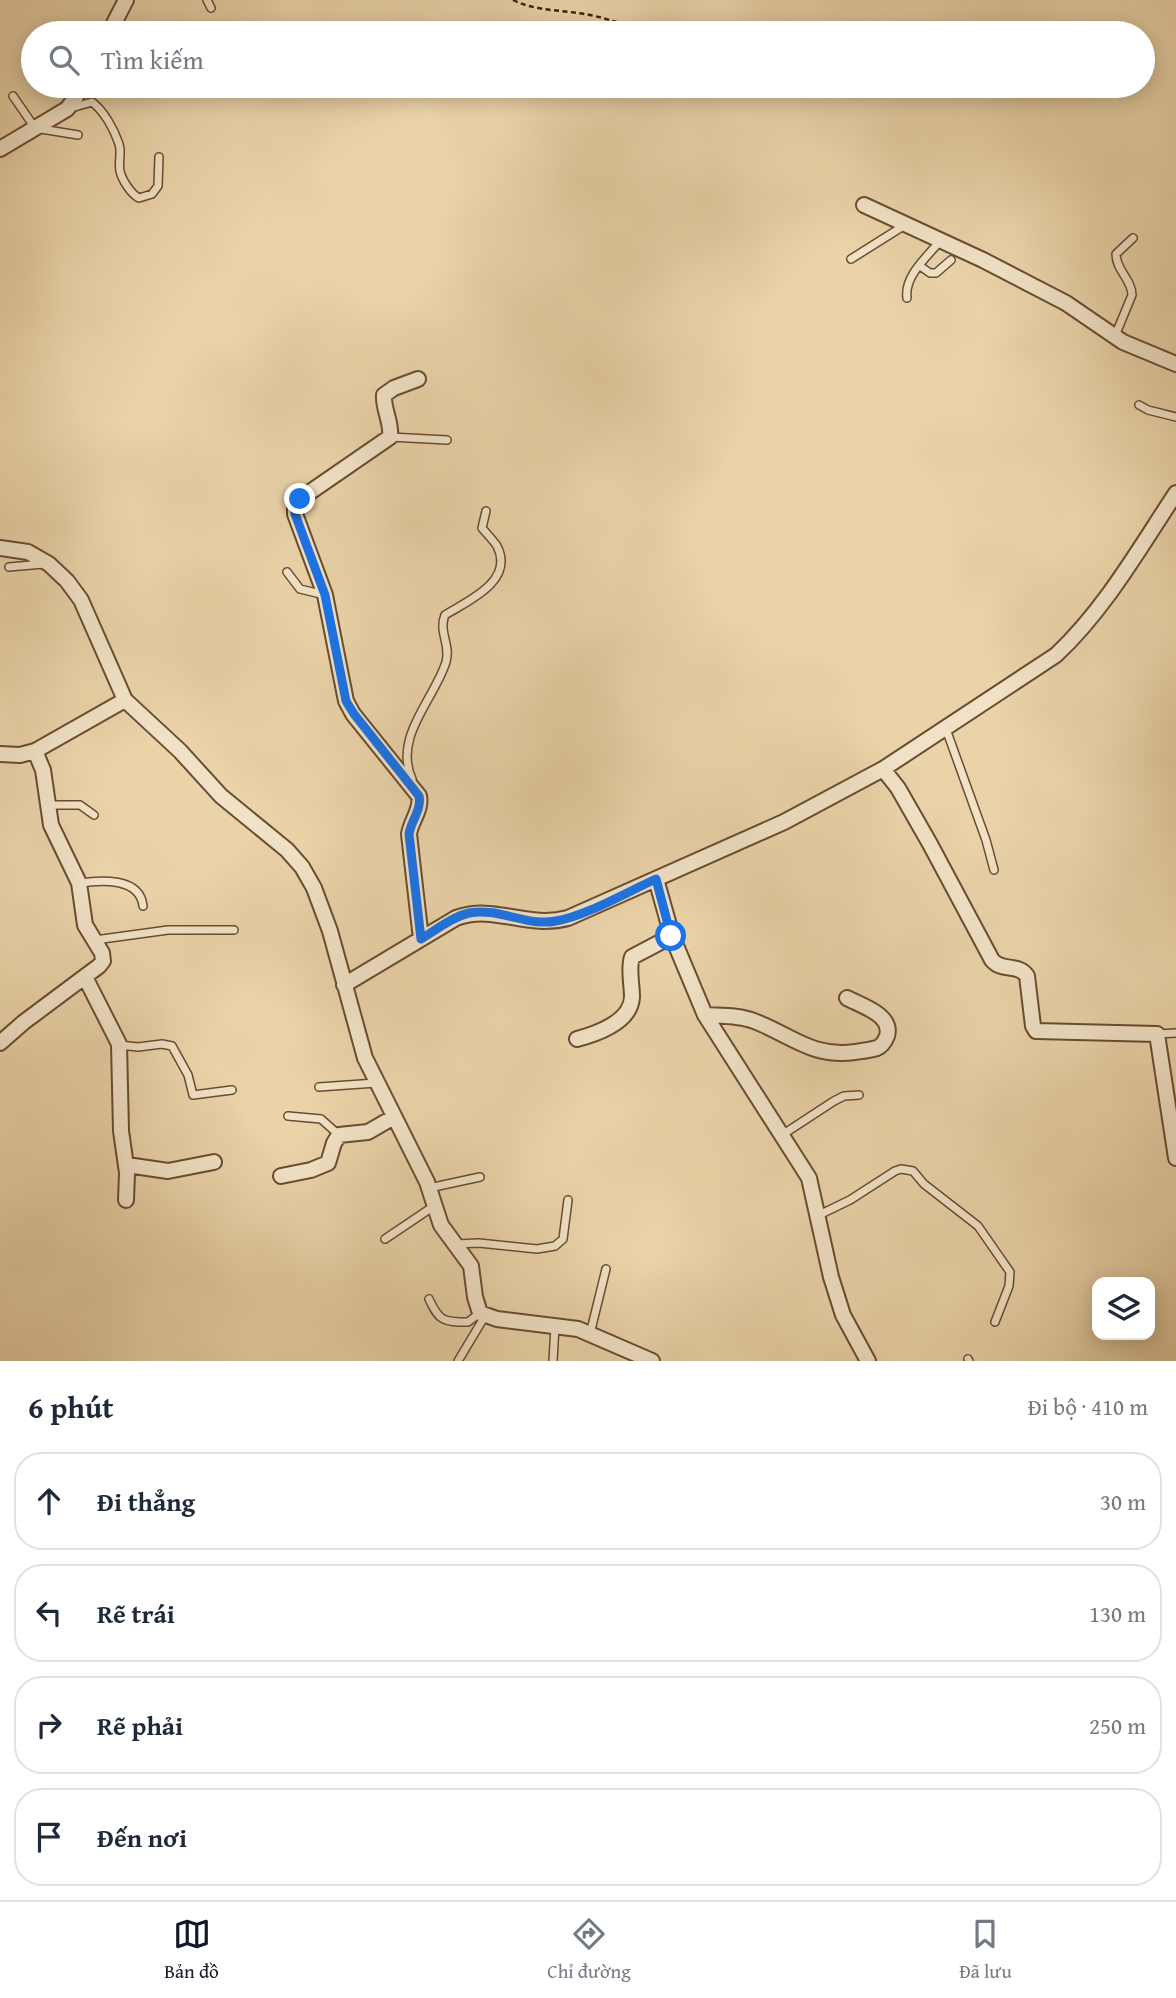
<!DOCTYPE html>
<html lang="vi">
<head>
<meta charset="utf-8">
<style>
	:root { --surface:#fff; --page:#f6f6f7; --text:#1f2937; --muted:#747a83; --line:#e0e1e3; --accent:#111827 }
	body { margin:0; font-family:"Gentium Book Plus",serif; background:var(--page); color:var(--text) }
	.controls { position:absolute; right:21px; bottom:21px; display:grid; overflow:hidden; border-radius:14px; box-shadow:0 4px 18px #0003 }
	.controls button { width:63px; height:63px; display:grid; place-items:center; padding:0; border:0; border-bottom:2px solid var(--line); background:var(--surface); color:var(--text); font:35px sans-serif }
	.stop { position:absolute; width:21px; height:21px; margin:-16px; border:5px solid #1a73e8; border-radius:50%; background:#fff }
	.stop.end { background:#1a73e8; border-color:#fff; box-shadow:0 2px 7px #0008 }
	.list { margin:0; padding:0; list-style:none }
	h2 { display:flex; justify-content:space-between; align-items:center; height:91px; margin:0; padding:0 28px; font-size:30px }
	h2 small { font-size:23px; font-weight:400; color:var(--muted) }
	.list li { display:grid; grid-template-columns:46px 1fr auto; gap:21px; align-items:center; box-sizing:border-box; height:98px; margin:0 14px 14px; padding:0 14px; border:2px solid var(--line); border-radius:28px }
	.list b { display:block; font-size:26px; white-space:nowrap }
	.list em { font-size:23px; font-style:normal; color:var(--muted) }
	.icon { flex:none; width:38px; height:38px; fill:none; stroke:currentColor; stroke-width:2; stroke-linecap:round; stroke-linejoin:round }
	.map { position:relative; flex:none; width:1176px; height:1361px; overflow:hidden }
	.search { position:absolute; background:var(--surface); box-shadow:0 4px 18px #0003; left:21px; right:21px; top:21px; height:77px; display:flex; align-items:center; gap:18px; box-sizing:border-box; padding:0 24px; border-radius:38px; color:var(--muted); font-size:26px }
	.sheet { height:539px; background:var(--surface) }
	nav { display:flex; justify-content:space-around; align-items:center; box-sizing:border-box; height:98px; border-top:2px solid var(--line); background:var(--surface); font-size:19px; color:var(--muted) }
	nav a { display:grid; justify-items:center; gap:4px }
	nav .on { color:var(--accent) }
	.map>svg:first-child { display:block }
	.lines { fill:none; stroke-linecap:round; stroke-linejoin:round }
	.lane-casing { stroke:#6a4c31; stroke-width:10 }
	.street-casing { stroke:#6a4c31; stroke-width:18 }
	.path { stroke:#3f1f09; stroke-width:2.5; stroke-dasharray:5 3.5; stroke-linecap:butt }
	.lane { stroke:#f1e2c7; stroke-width:7 }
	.street { stroke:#f1e2c7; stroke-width:14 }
	.route { stroke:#1a73e8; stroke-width:9 }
</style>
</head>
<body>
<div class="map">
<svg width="1176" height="1361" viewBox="0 0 1176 1361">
	<rect width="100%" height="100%" fill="#ead3a9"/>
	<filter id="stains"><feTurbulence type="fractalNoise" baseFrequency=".00286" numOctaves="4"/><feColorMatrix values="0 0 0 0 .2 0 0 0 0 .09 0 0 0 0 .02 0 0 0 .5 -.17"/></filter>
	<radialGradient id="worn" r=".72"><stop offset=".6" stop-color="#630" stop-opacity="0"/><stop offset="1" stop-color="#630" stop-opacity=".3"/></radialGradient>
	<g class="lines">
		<g class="lane-casing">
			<path id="lane" d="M207 0 211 8
				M636 28 643 33
				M13 96 35 128 78 135
				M71 108 92 102C104 111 114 129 119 144 122 153 118 162 120 171 122 180 131 194 139 198L152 194 158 186 159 157
				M851 259 905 225
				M920 266 930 273H936L951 260
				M907 298C904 276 927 257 940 241
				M1115 336 1132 295C1132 280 1116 270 1116 254L1133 238
				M1139 405 1148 410 1176 417
				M390 437 447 440
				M9 567 43 564
				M287 572 300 589 325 595
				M946 729 986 840 994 870
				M412 779C393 737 434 700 446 662 451 644 438 632 445 615 468 601 515 581 497 546 493 540 487 534 482 528L486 511
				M48 805H80L94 815
				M80 883C100 880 140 877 143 906
				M95 940 168 930H234
				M1157 1034 1176 1033
				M119 1045 138 1047 162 1044 172 1046 188 1075 193 1095 232 1090
				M319 1087 376 1083
				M288 1116 321 1119 339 1135
				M782 1135 834 1101 844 1096 859 1095
				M429 1188 480 1177
				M819 1215 850 1200 895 1171 901 1169 913 1171 924 1184 978 1226 1010 1272 1009 1286 995 1322
				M385 1239 434 1206
				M456 1244 479 1243 537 1249 555 1246 563 1239 568 1200
				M429 1299C439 1321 443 1322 468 1322L480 1313
				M590 1334 606 1269
				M968 1359 969 1361
				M458 1361 485 1316
				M553 1361 555 1326"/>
		</g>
		<g class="street-casing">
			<path id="street" d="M109 33 126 0
				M0 149 67 109 76 97 78 86
				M864 205 983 260 1066 303 1123 342 1176 364
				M418 379 394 388 384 395C383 410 392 422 390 437L300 499 295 508V514L325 595 346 701 353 714 419 796C422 809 411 821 409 834L421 939
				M0 548 28 552 49 564 67 581 81 600 125 700 180 751 221 796 287 850 302 867 314 888 330 931 365 1058 427 1182 441 1225 471 1266 475 1297 480 1313 497 1319 578 1329 652 1361
				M0 754 20 755 35 751 125 700
				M883 769 898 788 930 844 992 960C1002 972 1018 963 1027 976L1033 1026 1036 1031 1157 1034 1176 1158
				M656 879 672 936 705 1015 809 1178 831 1277 843 1315 868 1361
				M85 977 119 1044 121 1131 127 1173 126 1200
				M344 985 456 918C495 904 526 929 568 918L784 822 883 769 1056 655C1105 609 1139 549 1176 493
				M705 1015C720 1016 739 1015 754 1021 791 1035 812 1058 855 1052 862 1051 870 1050 877 1048 882 1046 885 1041 887 1036 893 1015 862 1006 847 998
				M577 1039C596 1034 631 1022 632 997 632 984 628 969 632 957L672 936
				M0 1043 24 1022 99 966 103 961 102 953 85 925 79 883 51 825 43 770 35 751
				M127 1165 168 1171 214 1162
				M281 1176 311 1170 328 1163 334 1143 339 1135 368 1132 394 1117"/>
		</g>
		<path class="path" d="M513 0C533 10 556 10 578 13 594 15 610 20 626 25
			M649 27 666 28 681 33"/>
		<use href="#lane" class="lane"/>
		<use href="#street" class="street"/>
	</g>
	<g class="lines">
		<path class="route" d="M300 499 295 508V514L325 595 346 701 354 714 419 796C422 809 411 821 409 834L421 939C436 930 452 917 469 913 498 907 527 927 556 921 586 916 627 892 656 879L671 936"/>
	</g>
	<rect width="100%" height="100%" filter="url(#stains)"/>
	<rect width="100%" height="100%" fill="url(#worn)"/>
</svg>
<div class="controls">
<button><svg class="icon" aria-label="layers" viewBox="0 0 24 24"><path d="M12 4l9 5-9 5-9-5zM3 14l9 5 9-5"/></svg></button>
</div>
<div class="stop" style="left:671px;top:936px"></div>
<div class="stop end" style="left:300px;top:499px"></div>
<div class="search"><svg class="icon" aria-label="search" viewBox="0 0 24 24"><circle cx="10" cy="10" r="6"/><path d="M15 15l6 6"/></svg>Tìm kiếm</div>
</div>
<section class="sheet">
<h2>6 phút<small>Đi bộ · 410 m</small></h2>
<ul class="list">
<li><svg class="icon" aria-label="ahead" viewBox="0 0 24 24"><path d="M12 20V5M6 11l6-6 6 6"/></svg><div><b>Đi thẳng</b></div><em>30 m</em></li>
<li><svg class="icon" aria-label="left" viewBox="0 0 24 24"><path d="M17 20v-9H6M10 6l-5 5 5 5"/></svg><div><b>Rẽ trái</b></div><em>130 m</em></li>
<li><svg class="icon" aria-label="right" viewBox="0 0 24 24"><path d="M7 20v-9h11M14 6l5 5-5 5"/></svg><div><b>Rẽ phải</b></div><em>250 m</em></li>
<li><svg class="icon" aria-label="arrive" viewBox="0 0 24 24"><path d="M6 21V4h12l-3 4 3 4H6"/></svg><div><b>Đến nơi</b></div></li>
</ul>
</section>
<nav>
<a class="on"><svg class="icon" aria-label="map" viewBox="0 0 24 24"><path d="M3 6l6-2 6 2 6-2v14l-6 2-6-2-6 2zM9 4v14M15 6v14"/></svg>Bản đồ</a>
<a><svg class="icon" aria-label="directions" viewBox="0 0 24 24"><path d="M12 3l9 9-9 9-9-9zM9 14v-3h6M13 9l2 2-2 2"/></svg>Chỉ đường</a>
<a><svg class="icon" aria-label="saved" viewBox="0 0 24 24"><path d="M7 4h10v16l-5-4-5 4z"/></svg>Đã lưu</a>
</nav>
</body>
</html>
